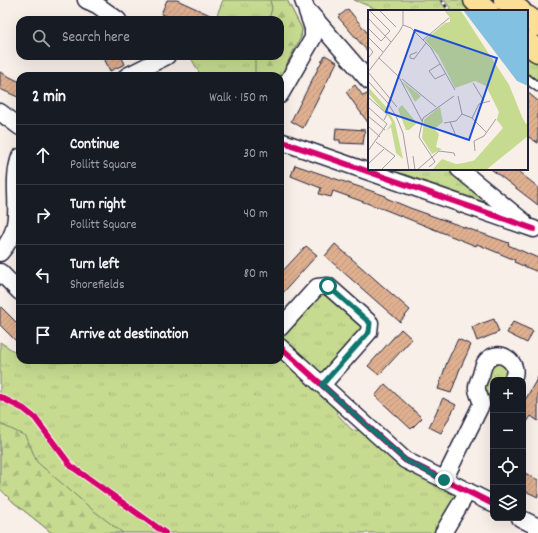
<!DOCTYPE html>
<html lang="en">
<head>
<meta charset="utf-8">
<style>
	:root { --surface:#171b24; --page:#20242c; --text:#f1f3f6; --muted:#9ea1a6; --line:#363941 }
	body { margin:0; font-family:Dekko,sans-serif; background:var(--page); color:var(--text) }
	.controls { position:absolute; right:12px; bottom:12px; display:grid; overflow:hidden; border-radius:8px; box-shadow:0 4px 16px #0002 }
	.controls button { width:36px; height:36px; display:grid; place-items:center; padding:0; border:0; border-bottom:1px solid var(--line); background:var(--surface); color:var(--text); font:20px sans-serif }
	.stop { position:absolute; width:12px; height:12px; margin:-9px; border:3px solid #0f766e; border-radius:50%; background:#fff }
	.stop.end { background:#0f766e; border-color:#fff; box-shadow:0 1px 4px #0008 }
	.list { margin:0; padding:0; list-style:none }
	h2 { display:flex; justify-content:space-between; align-items:center; height:52px; margin:0; padding:0 16px; font-size:17px }
	h2 small { font-size:13px; font-weight:400; color:var(--muted) }
	.list li { display:grid; grid-template-columns:26px 1fr auto; gap:12px; align-items:center; box-sizing:border-box; height:60px; padding:0 16px; border-top:1px solid var(--line) }
	.list b { display:block; font-size:15px; white-space:nowrap }
	.list p { margin:0; font-size:13px; white-space:nowrap; color:var(--muted) }
	.list em { font-size:13px; font-style:normal; color:var(--muted) }
	.icon { flex:none; width:22px; height:22px; fill:none; stroke:currentColor; stroke-width:2; stroke-linecap:round; stroke-linejoin:round }
	.map { position:relative; flex:none; width:538px; height:533px; overflow:hidden }
	.search { position:absolute; background:var(--surface); box-shadow:0 4px 16px #0002; left:16px; top:16px; width:268px; height:44px; display:flex; align-items:center; gap:10px; box-sizing:border-box; padding:0 14px; border-radius:12px; color:var(--muted); font-size:15px }
	.panel { position:absolute; background:var(--surface); box-shadow:0 4px 16px #0002; left:16px; top:72px; width:268px; height:292px; border-radius:12px }
	.map>svg:first-child { display:block }
	.grass { fill:url(#grass-tufts); stroke:#747e66 }
	.forest { fill:url(#forest-firs); stroke:#747e66 }
	.building { fill:url(#building-hatch); stroke:#22223b }
	.lines { fill:none; stroke-linecap:round; stroke-linejoin:round }
	.service-casing { stroke:#22223b; stroke-width:11 }
	.minor-casing { stroke:#22223b; stroke-width:19 }
	.trunk-casing { stroke:#22223b; stroke-width:25 }
	.path { stroke:#22223b; stroke-width:2.5; stroke-dasharray:3 3; stroke-linecap:butt }
	.service { stroke:#fff; stroke-width:8 }
	.minor { stroke:#fff; stroke-width:16 }
	.trunk { stroke:#fbdf96; stroke-width:22 }
	.cycleway-casing { stroke:#fff; stroke-width:8 }
	.cycleway { stroke:#d6006c; stroke-width:6 }
	.route { stroke:#0f766e; stroke-width:5 }
	.inset-road { fill:none; stroke:#a39da3; stroke-width:1 }
	.view { fill:#1d4ed8; fill-opacity:0.15; stroke:#1d4ed8; stroke-width:2 }
	.inset-edge { fill:none; stroke:#22223b; stroke-width:2 }
</style>
</head>
<body>
<div class="map">
<svg width="538" height="533" viewBox="0 0 538 533">
	<defs>
		<pattern id="grass-tufts" width="24" height="20" patternUnits="userSpaceOnUse"><rect width="24" height="20" fill="#c6db90"/><path d="M3 7l-1-3M5 7V3M7 7l1-3M15 17l-1-3M17 17v-4M19 17l1-3" fill="none" stroke="#aabc7d"/></pattern>
		<pattern id="forest-firs" width="22" height="20" patternUnits="userSpaceOnUse"><rect width="22" height="20" fill="#c6db90"/><path d="M5 1l3.5 6h-7zM16 11l3.5 6h-7z" fill="#aabc7d"/></pattern>
		<pattern id="building-hatch" width="6" height="6" patternUnits="userSpaceOnUse"><rect width="6" height="6" fill="#dfb090"/><path d="M-1 1l2-2M0 6l6-6M5 7l2-2" fill="none" stroke="#bf977d"/></pattern>
	</defs>
	<rect width="100%" height="100%" fill="#f9efe9"/>
	<filter id="ink" filterUnits="userSpaceOnUse"><feTurbulence type="fractalNoise" baseFrequency=".025" numOctaves="2"/><feDisplacementMap in="SourceGraphic" scale="8" xChannelSelector="R" yChannelSelector="G"/><feConvolveMatrix kernelMatrix="1 2 1 2 8 2 1 2 1" color-interpolation-filters="sRGB"/></filter>
	<g filter="url(#ink)">
		<path class="grass" d="M223 0H287L302 29 301 37 280 77 201 76 190 56H280V20H215Z
			M354 0H439L448 11H381Z
			M444 0H463L475 11H453Z
			M527 54 538 61V82L527 74Z
			M384 169H453L506 212Z
			M324 292 362 323 363 330 322 374 284 340 282 335 313 298Z
			M0 342 20 355V360C39 360 59 366 77 360H280V358L336 408 337 414 352 430 363 431 399 466 457 495 437 533H52L12 501 0 489Z
			M498 361 508 368 505 380H493V395H487L483 384 489 366Z"/>
		<path class="forest" d="M270 0H287L302 29 301 37 280 77 255 76V56H280V20H269L272 8Z
			M0 424 26 436 37 462 94 511 123 533H52L12 501 0 489Z"/>
		<path class="building" d="M167 0H177L221 20H176L161 14Z
			M348 9 369 35V53L338 17Z
			M325 55 337 62 303 128 291 121Z
			M103 56H121L125 64 110 71Z
			M0 72 20 82V98L0 89Z
			M355 85 363 96 369 93V124L346 92Z
			M527 92 538 101V143L527 136Z
			M336 128 365 130 363 144 340 143V140H335Z
			M295 165 386 196V198L410 208 509 243 508 245 538 258V272L514 262 515 260 477 244 476 246 386 210 333 191 331 197 319 194 321 188 291 176Z
			M491 169H515L538 187V205Z
			M335 244 410 310 400 322 325 256Z
			M306 246 317 255 280 296V274Z
			M0 306 20 326V345L0 325Z
			M494 319 499 332 477 341 472 327Z
			M513 322 533 331 527 343 507 333Z
			M401 329 412 339 379 375 368 366Z
			M458 339 471 345 459 371 451 393 438 389 447 362Z
			M538 377V421L531 416 523 428V404Z
			M385 384 422 418 411 429 375 396Z
			M443 398 456 405 441 433 429 427Z
			M523 472 538 480V497L523 490Z"/>
		<g class="lines">
			<g class="service-casing">
				<path id="service" d="M527 79 538 87"/>
			</g>
			<g class="minor-casing">
				<path id="minor" d="M86 0 97 5 118 20
					M310 13 369 81
					M127 76 167 56
					M280 95 313 38V28L303 0
					M0 112 20 127
					M280 141 534 229
					M459 169 523 221
					M0 253C29 222 8 191 20 157
					M0 272 20 292
					M280 328 317 287 328 286 370 323 369 332 322 385
					M280 347 405 460 493 504
					M444 480 481 405C482 398 476 393 477 387 477 383 480 378 481 375 482 371 483 366 485 363 496 345 523 362 512 380
					M520 518 538 527
					M443 533 468 491"/>
			</g>
			<g class="trunk-casing">
				<path id="trunk" d="M475 0 487 11
					M505 0 520 11
					M527 17 538 25
					M527 43 538 51"/>
			</g>
			<path class="path" d="M441 0 450 11"/>
			<use href="#service" class="service"/>
			<use href="#minor" class="minor"/>
			<use href="#trunk" class="trunk"/>
			<g class="cycleway-casing">
				<path id="cycleway" d="M280 141 534 229
					M280 347 405 460 493 504
					M0 397 24 409 35 418 71 466 165 533"/>
			</g>
			<use href="#cycleway" class="cycleway"/>
		</g>
	</g>
	<g class="lines" filter="url(#ink)">
		<path class="route" d="M328 286 370 323 369 332 322 385 405 460 444 480"/>
	</g>
	<g transform="translate(368 10)">
		<rect width="160" height="160" fill="#f9efe9"/>
		<path d="M76 0H92L141 75 154 107 158 114 160 113V126L118 160H64L74 149 88 154 104 153 135 118 129 110 131 102 118 76 107 71 87 78 70 45 57 30 77 13 82 12V8ZM34 71 53 86 47 92 42 83ZM0 77 18 97 27 113 35 149 28 143 23 117 18 121 24 113 20 104 0 83ZM34 95 49 113 41 120H38L30 99ZM72 97 75 112 66 119 71 124 68 137 74 139 64 144 54 128 56 110Z" fill="#c6db90"/>
		<path d="M87 0H92L97 7 141 75 160 123 118 160H94L91 154 108 150 134 121 135 115 129 110 131 102 126 89 134 78 102 32ZM0 77 18 97 28 115 0 83ZM70 98 60 115 63 120 56 123 57 109Z" fill="#c6db90"/>
		<path d="M95 0H160V76L149 71Z" fill="#82c1e2"/>
		<path class="inset-road" d="M11 0 28 17M2 1 22 21 17 26M0 8 23 32M35 15 43 18 63 38 87 80M0 18 13 31 18 26M0 27 15 42M55 30 81 8M0 36 5 42 1 47M49 42 42 45V48L46 49 58 33M11 48 31 67 54 111M72 54 61 61 67 69 77 64M0 62 31 22 35 15V0M0 62 29 97M34 69 68 97M0 71 19 92 28 106 35 123 41 160M105 73 116 91M0 87 19 104 16 110M0 97 19 114 0 141M94 104 104 108 119 123M0 106 17 120M104 108 111 94 122 91M82 112 88 126M76 113 88 111 94 104 90 86M0 116 12 127M8 132 27 146 13 160M107 141 106 131 116 126 128 109M45 146 47 160M0 154 16 139M61 157 67 152 64 147 71 141 86 143 87 146M49 160 64 147 51 127 55 108 86 86"/>
		<path class="view" d="M47 20 129 48 101 130 18 102Z"/>
		<rect width="160" height="160" class="inset-edge"/>
	</g>
</svg>
<div class="controls">
<button>+</button>
<button>−</button>
<button><svg class="icon" aria-label="locate" viewBox="0 0 24 24"><circle cx="12" cy="12" r="6"/><path d="M12 2v4M12 18v4M2 12h4M18 12h4"/></svg></button>
<button><svg class="icon" aria-label="layers" viewBox="0 0 24 24"><path d="M12 4l9 5-9 5-9-5zM3 14l9 5 9-5"/></svg></button>
</div>
<div class="stop" style="left:328px;top:286px"></div>
<div class="stop end" style="left:444px;top:480px"></div>
<div class="search"><svg class="icon" aria-label="search" viewBox="0 0 24 24"><circle cx="10" cy="10" r="6"/><path d="M15 15l6 6"/></svg>Search here</div>
<section class="panel">
<h2>2 min<small>Walk · 150 m</small></h2>
<ul class="list">
<li><svg class="icon" aria-label="ahead" viewBox="0 0 24 24"><path d="M12 20V5M6 11l6-6 6 6"/></svg><div><b>Continue</b><p>Pollitt Square</p></div><em>30 m</em></li>
<li><svg class="icon" aria-label="right" viewBox="0 0 24 24"><path d="M7 20v-9h11M14 6l5 5-5 5"/></svg><div><b>Turn right</b><p>Pollitt Square</p></div><em>40 m</em></li>
<li><svg class="icon" aria-label="left" viewBox="0 0 24 24"><path d="M17 20v-9H6M10 6l-5 5 5 5"/></svg><div><b>Turn left</b><p>Shorefields</p></div><em>80 m</em></li>
<li><svg class="icon" aria-label="arrive" viewBox="0 0 24 24"><path d="M6 21V4h12l-3 4 3 4H6"/></svg><div><b>Arrive at destination</b></div></li>
</ul>
</section>
</div>
</body>
</html>
